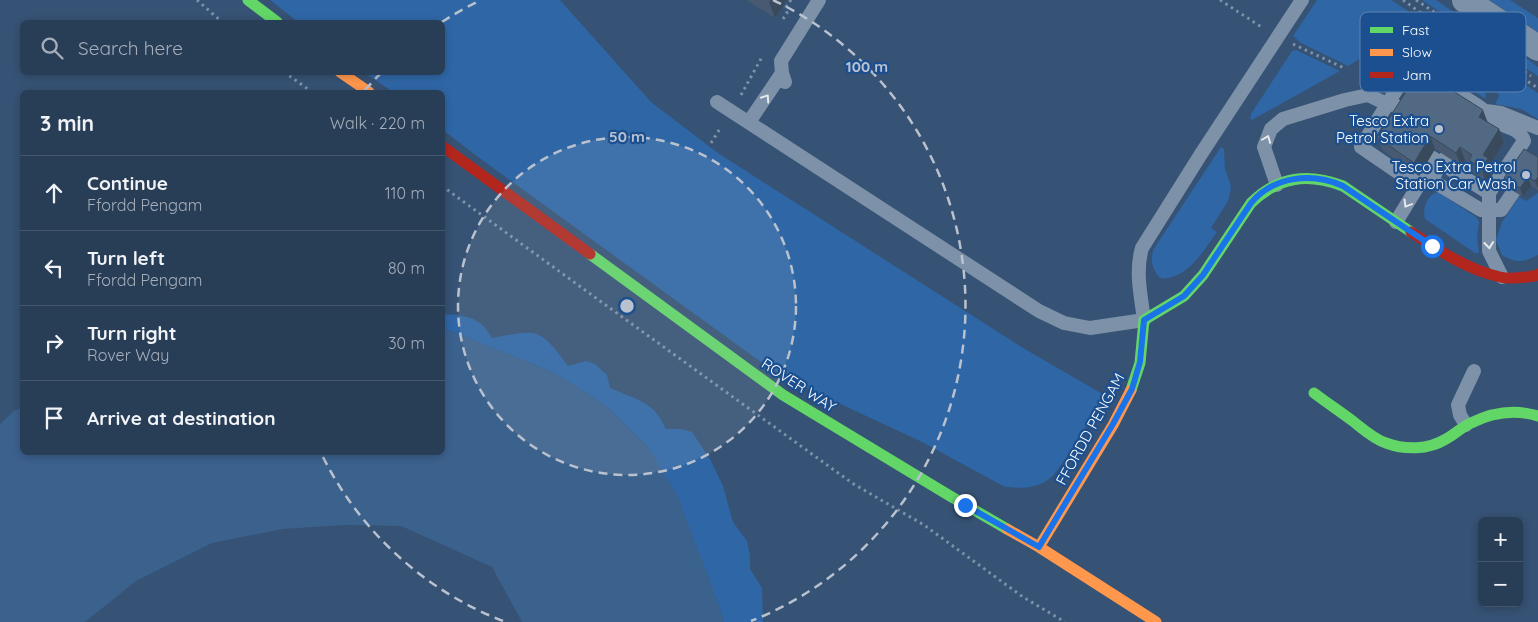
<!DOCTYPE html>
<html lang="en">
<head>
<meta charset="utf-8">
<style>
	:root { --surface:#283e57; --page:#344961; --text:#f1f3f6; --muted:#a5aeba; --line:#44576d }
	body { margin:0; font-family:Quicksand,sans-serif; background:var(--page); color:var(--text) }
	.controls { position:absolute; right:15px; bottom:15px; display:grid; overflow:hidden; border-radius:8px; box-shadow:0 2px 8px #0003 }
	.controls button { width:45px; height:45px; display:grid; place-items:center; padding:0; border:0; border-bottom:1px solid var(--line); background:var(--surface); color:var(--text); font:25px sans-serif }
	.stop { position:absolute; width:15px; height:15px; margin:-11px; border:4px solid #1a73e8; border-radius:50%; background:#fff }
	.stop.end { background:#1a73e8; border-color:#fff; box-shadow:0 1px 5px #0008 }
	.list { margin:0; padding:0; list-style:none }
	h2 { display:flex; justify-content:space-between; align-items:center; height:65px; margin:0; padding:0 20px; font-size:21px }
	h2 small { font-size:16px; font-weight:400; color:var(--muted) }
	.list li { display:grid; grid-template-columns:32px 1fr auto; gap:15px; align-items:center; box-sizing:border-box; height:75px; padding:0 20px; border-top:1px solid var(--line) }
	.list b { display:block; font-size:19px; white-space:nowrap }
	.list p { margin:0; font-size:16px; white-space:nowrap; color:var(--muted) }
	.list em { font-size:16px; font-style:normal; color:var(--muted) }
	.icon { flex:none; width:28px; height:28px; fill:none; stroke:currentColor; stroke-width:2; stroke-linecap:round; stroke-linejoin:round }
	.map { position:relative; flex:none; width:1538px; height:622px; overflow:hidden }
	.search { position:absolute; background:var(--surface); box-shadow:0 2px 8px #0003; left:20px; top:20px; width:425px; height:55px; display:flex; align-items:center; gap:12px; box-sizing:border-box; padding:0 18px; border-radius:8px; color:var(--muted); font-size:19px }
	.panel { position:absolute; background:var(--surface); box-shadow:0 2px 8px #0003; left:20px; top:90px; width:425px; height:365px; border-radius:8px }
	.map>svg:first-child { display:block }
	.green { fill:#2f66a5 }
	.water { fill:#3b618d }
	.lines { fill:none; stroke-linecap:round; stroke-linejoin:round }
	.path { stroke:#7d92a8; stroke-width:3; stroke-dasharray:2.5 4; stroke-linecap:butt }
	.lane { stroke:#7d92a8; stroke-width:14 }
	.street { stroke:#7d92a8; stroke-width:26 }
	.fast { stroke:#63d668; stroke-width:11 }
	.slow { stroke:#ff974d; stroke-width:11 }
	.jam { stroke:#b3261e; stroke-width:11 }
	.wall { fill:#475a72 }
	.shaded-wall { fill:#394a5c }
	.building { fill:#526984; stroke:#394a5c }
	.oneway { stroke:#e5e9ee }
	.route { stroke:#1a73e8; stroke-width:6 }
	.ring { fill:none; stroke:#b9c2ce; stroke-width:2.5; stroke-dasharray:9 6 }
	.poi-dot { fill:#b9c2ce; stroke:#1b4f8f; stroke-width:2 }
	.labels { text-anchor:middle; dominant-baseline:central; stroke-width:4.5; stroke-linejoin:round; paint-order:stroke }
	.poi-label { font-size:15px; fill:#fff; stroke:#1b4f8f; text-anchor:end }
	.street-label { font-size:15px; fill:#fff; stroke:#1b4f8f }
	.key { fill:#1b4f8f; stroke:#5f84b1; stroke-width:1 }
	.key-label { font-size:14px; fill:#fff }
	.centre { fill:#b9c2ce; stroke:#1b4f8f; stroke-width:2.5 }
	.ring-label { font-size:15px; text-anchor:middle; font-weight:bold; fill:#b9c2ce; stroke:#1b4f8f; stroke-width:4.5; stroke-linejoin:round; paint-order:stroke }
</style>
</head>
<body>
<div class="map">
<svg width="1538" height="622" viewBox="0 0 1538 622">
	<rect width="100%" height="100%" fill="#365274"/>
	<path class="green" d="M270 0H560L651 102 718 153 1023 348 1106 396C1093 416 1081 436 1068 455 1062 463 1056 474 1048 480 1035 489 1018 489 1003 486L922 442 791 381 754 357 478 157 443 130 442 92H393L365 73 442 72V22H298Z
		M1317 0H1391L1441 32 1437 44 1440 51 1485 92 1486 99C1468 87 1411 46 1393 46 1378 46 1360 59 1348 66L1301 43 1293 36Z
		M1422 0H1436L1468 22 1470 32Z
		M1489 0H1510L1538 18V32Z
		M1475 20 1538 67V76L1479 37Z
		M1296 50 1340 71 1252 120 1250 118 1251 114 1292 51Z
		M1486 59 1538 93V119L1521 109 1495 104 1499 96 1495 86 1479 68 1478 65 1482 60Z
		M1221 147 1224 149 1225 169 1231 186 1230 193 1228 201 1211 228 1217 232C1205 249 1191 273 1169 278 1163 279 1159 279 1156 273 1151 264 1151 260 1153 250Z
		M1438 192 1476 217 1479 222 1477 236 1479 253H1475L1425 219C1422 209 1427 194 1438 192Z
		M1538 193V255C1522 263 1517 263 1502 255L1496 240 1502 222 1519 197 1526 201Z
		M442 314C465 315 481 317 492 338 504 336 526 330 537 334 550 339 560 356 568 366L586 361 595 364 607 375 610 388C636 400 653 400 666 429H681L692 432 711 461 723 486 733 522 747 541 750 555V569L762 588 763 622H724L717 600 648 447 606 406 554 373 443 328Z"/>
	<path class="water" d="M443 328 554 373 606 406 648 447 677 495 717 600 724 622H522L492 567 401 526 345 525 283 529 212 543 136 581 85 622H0V424L14 411 22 407V452H442Z"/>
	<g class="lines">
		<path class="path" d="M197 0 222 22
			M1220 0 1263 28
			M1403 0 1436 24 1538 88
			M1416 0 1531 76
			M783 19 787 13 786 7 791 0
			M1446 37 1444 42V46L1487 85 1492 92
			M1293 44 1344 68
			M1471 71 1482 57
			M284 72 312 92
			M741 95 762 57
			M711 143 721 127
			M442 186 589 293 852 483 924 525 1023 597 1065 622"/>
		<path class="lane" d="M785 82 782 73 781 61 819 0
			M717 102 1039 311 1064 323 1090 328 1144 320C1141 296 1135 272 1142 248L1201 154 1302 0
			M1486 111 1501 113 1538 128
			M1474 112 1478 106C1485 111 1491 116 1498 122 1508 129 1520 128 1524 141L1489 193V251L1502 277
			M749 122 782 73
			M1431 157 1489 193
			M1421 174 1481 210H1501L1514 191
			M1277 185 1264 147 1271 129 1283 119 1345 100 1368 95 1387 104 1395 105
			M1418 186 1361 147 1412 64 1478 106
			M1396 222 1418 186 1431 180 1446 157
			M1466 425 1460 415 1458 405 1474 371"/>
		<path class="street" d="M1465 0 1538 48"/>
		<path class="fast" d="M248 0 277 22
			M590 254 783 395 950 496 1007 529
			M1131 390 1140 363 1144 320 1184 296 1203 275 1251 203C1279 176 1308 173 1343 186L1411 232
			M1314 393C1327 403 1341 412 1354 422 1364 430 1374 439 1386 443 1405 450 1428 450 1446 439 1455 434 1462 427 1471 423 1493 412 1515 409 1538 416"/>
		<path class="slow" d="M340 72 369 92
			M1007 529 1039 547 1156 622
			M1039 547 1113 425 1131 390"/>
		<path class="jam" d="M442 146 590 254
			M1411 232C1438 250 1468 270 1500 277 1511 280 1524 277 1535 276L1538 274"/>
	</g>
	<path class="wall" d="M746 0H787L775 18Z
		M1487 122 1499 129 1504 142 1490 164 1493 171 1486 182 1473 173 1470 164 1465 160 1461 166 1435 149 1419 176 1382 150 1377 137Z
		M1538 157V190L1531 186 1523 197 1507 187 1504 178Z"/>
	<path class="shaded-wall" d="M771 0H787L775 18 769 2Z
		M1483 110 1488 123 1479 117Z
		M1499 129 1504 142 1490 164 1493 171 1486 182 1482 169 1483 155Z
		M1430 136 1435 149 1419 176 1414 163Z
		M1460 147 1465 160 1461 166 1456 153Z
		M1528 177 1531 186 1523 197 1520 188Z
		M1538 177V188L1535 181Z"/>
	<path class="building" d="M1420 70 1483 110 1479 117 1499 129 1483 155 1488 158 1482 169 1469 160 1472 155 1460 147 1456 153 1430 136 1414 163 1377 137Z
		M1524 149 1538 157V177L1535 181 1528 177 1520 188 1504 178Z"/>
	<defs><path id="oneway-chevron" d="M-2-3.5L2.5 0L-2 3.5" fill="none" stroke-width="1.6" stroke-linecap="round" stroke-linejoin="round" transform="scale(1.25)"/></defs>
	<g class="oneway">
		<use href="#oneway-chevron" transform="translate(766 98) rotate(-56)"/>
		<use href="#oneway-chevron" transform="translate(1267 139) rotate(-69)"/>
		<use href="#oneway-chevron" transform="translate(1407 204) rotate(121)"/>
		<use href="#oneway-chevron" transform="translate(1489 245) rotate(84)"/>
	</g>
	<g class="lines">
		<path class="route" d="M965 505 1039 547 1113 424 1132 389 1140 362 1144 320 1184 296 1203 275 1251 203C1274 176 1312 172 1343 186L1432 246"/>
	</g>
	<circle cx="627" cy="306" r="169" fill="#b9c2ce" fill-opacity=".12"/>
	<g class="ring">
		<circle cx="627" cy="306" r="169"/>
		<path d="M503 621A339 339 0 0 1 322 455M365 90A339 339 0 0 1 381 73M442 22A339 339 0 0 1 481 0M773 0A339 339 0 0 1 751 621"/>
	</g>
	<g class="poi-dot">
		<circle cx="1439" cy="129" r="5"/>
		<circle cx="1526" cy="175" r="5"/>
	</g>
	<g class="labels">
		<g class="poi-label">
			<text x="1429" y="120">Tesco Extra<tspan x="1429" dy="17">Petrol Station</tspan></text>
			<text x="1516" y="166">Tesco Extra Petrol<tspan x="1516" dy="17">Station Car Wash</tspan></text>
		</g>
		<g class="street-label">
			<text transform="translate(799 385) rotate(33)">ROVER WAY</text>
			<text transform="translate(1090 429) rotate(-61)">FFORDD PENGAM</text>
		</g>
	</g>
	<rect x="1360" y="12" width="166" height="80" rx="8" class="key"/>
	<rect x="1370" y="27" width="23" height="6" fill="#63d668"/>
	<rect x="1370" y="49" width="23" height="7" fill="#ff974d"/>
	<rect x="1370" y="72" width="23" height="6" fill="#b3261e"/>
	<g class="key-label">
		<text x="1402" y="35">Fast</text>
		<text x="1402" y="57">Slow</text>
		<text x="1402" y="80">Jam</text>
	</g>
	<circle cx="627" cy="306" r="8" class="centre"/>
	<g class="ring-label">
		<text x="867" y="72">100 m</text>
		<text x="627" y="142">50 m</text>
	</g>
</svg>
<div class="controls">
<button>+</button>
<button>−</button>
</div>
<div class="stop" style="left:1432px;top:246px"></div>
<div class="stop end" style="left:965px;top:505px"></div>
<div class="search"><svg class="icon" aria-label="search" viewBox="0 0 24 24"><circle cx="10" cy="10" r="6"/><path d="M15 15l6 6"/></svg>Search here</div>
<section class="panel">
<h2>3 min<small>Walk · 220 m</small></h2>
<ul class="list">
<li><svg class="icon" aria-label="ahead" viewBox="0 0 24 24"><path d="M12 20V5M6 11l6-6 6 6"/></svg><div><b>Continue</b><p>Ffordd Pengam</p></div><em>110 m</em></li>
<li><svg class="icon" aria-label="left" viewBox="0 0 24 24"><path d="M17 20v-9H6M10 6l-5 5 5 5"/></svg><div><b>Turn left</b><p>Ffordd Pengam</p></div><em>80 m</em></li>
<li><svg class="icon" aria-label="right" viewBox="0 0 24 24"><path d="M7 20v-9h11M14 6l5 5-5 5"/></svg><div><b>Turn right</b><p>Rover Way</p></div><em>30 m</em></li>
<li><svg class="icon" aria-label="arrive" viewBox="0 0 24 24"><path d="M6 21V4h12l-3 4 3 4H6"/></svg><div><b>Arrive at destination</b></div></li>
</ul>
</section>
</div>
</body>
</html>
